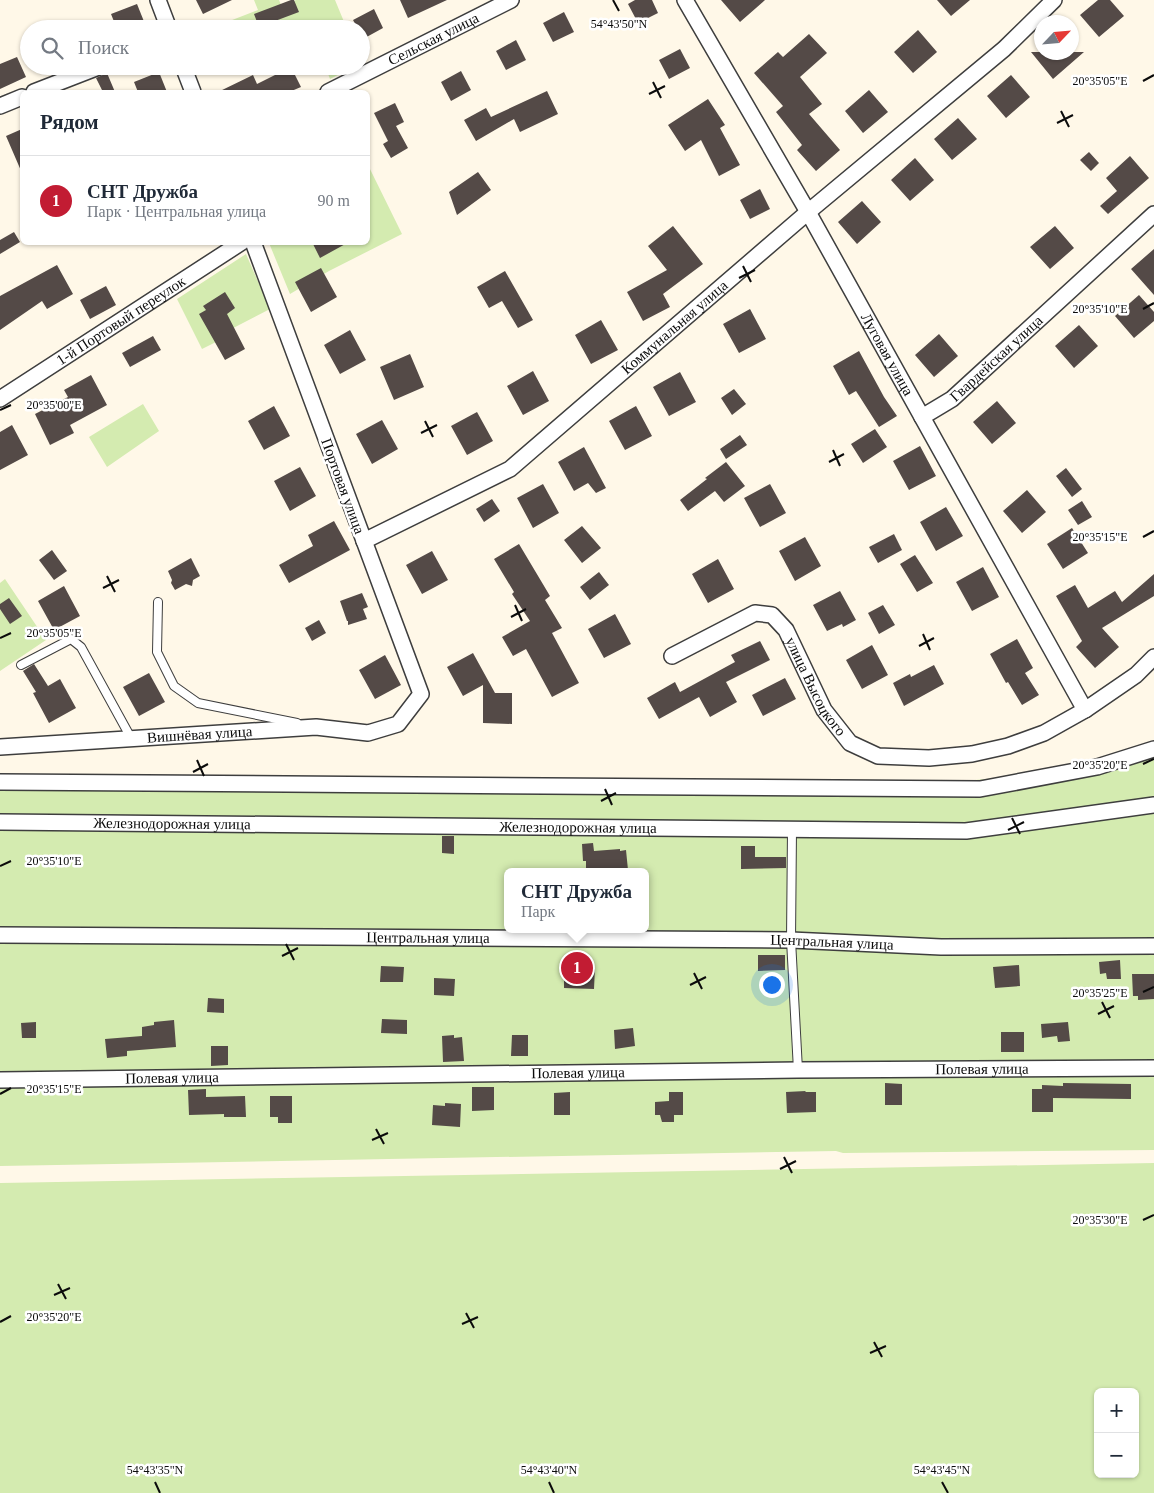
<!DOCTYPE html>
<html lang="ru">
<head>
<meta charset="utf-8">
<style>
	:root { --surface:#fff; --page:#f6f6f7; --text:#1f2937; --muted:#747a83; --line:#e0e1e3; --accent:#c21c33 }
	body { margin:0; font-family:Georgia,serif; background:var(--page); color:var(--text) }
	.controls { position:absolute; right:15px; bottom:15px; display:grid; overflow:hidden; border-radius:8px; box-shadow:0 1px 4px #0004 }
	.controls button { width:45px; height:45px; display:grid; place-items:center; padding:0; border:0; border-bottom:1px solid var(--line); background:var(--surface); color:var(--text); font:25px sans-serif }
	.compass { position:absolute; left:1034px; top:15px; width:45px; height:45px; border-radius:50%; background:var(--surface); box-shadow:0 1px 4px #0004; rotate:64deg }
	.you { position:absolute; left:771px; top:984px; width:18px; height:18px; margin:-12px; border:4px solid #fff; border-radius:50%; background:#1a73e8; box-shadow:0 0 0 8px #1a73e833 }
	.badge { display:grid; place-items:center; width:32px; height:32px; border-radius:50%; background:var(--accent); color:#fff; font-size:16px; font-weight:700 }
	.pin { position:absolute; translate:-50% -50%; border:2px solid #fff; box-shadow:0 1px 5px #0006 }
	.popup { position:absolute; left:504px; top:868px; width:145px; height:65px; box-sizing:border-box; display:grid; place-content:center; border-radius:8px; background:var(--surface); filter:drop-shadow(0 1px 4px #0005); font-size:16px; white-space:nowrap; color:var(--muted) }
	.popup b { font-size:19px; color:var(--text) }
	.popup::after { content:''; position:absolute; left:50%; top:100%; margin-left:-10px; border:10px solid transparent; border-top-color:var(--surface) }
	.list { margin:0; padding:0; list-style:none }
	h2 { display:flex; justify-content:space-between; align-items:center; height:65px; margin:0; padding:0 20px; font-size:21px }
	h2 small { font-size:16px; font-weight:400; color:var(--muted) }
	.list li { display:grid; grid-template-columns:32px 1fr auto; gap:15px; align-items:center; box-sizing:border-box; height:90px; padding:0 20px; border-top:1px solid var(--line) }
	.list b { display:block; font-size:19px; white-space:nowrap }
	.list p { margin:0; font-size:16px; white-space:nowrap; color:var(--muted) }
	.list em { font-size:16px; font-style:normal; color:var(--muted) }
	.icon { flex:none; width:28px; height:28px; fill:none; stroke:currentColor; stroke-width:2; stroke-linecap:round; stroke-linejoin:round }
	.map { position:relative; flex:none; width:1154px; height:1493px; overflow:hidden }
	.search { position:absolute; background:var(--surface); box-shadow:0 1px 4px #0004; left:20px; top:20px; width:350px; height:55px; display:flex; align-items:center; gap:12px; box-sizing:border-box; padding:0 18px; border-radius:28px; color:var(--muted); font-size:19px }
	.panel { position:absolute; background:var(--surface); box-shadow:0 1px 4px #0004; left:20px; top:90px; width:350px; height:155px; border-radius:8px }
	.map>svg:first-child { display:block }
	.green { fill:#d4ebb0; fill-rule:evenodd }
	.building { fill:#544a47 }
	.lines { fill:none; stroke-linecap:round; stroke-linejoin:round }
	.lane-casing { stroke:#3e3e3e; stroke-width:10 }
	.street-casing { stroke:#3e3e3e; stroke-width:18 }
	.lane { stroke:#fff; stroke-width:8 }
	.street { stroke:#fff; stroke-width:15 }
	.ticks { fill:none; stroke:#0b0b0b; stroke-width:2 }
	.labels { text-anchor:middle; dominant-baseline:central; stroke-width:5; stroke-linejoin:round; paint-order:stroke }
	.street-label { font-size:15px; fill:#0b0b0b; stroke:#fff }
	.ticks-label { font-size:12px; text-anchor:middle; fill:#0b0b0b; stroke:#fff; stroke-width:5; stroke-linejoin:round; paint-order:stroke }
</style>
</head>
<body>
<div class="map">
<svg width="1154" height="1493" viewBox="0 0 1154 1493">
	<rect width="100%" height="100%" fill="#fff8e8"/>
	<path class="green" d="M254 0H279L282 7 296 0H335L347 29H209L258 10Z
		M325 66H356L330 79Z
		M368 165 402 234 329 271 290 294 269 243 368 242Z
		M246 254 270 309 214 338 216 342 202 349 177 299Z
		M143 404 159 431 107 467 89 437Z
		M5 579 46 640 0 671V583Z
		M1154 747V1150L843 1153 836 1151 0 1166V790L264 784H933L1017 776 1116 758ZM508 872H646V929H508Z
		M1154 1163V1493H0V1183ZM1098 1392H1135V1474H1098Z"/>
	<path class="building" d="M196 0H232L203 14Z
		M291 0H294L299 12 259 27 254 14Z
		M400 0H447L408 18Z
		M635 0H652L658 13 638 23 628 4Z
		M721 0H765L740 22Z
		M937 0H970L951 16Z
		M1098 0H1110L1124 16 1099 37 1080 15Z
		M137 4 147 29H117L111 14Z
		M374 9 383 28 363 39 361 35V29H358L353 20Z
		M564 12 574 32 553 42 543 23Z
		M918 30 937 52 913 73 894 52Z
		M809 34 827 53 800 77 822 104 809 114 840 150 816 171 797 150 802 145 776 112 783 106 754 73 778 52 783 57Z
		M516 40 526 60 506 70 496 51Z
		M680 49 690 68 669 79 659 60Z
		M1031 52H1084L1053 79Z
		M17 57 26 77 0 89V64Z
		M291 67 301 87 289 92H218L253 75 257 84Z
		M461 71 471 90 451 101 441 82Z
		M159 72 167 92H138L134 82Z
		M107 73 115 92H103L96 78Z
		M1011 75 1030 97 1006 118 987 96Z
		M869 90 888 112 863 133 845 111Z
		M547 91 558 114 520 132 514 119 476 141 464 120 486 108 491 117Z
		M708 99 725 125 720 128 740 165 719 176 701 140 685 151 668 125Z
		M395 103 404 122 396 126 408 148 391 158 383 144 388 141 374 113Z
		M958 118 977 139 952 160 934 139Z
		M22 129V173L6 136Z
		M1089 152 1099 163 1091 171 1080 160Z
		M1130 156 1149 178 1108 214 1100 206 1117 191 1106 178Z
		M915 158 934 180 910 201 891 180Z
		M478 172 491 190 457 215 449 192Z
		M760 189 770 209 750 219 740 200Z
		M862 201 881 222 857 244 838 222Z
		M673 226 703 264 663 294 670 307 643 321 627 292 667 270 648 246Z
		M1055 226 1074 248 1050 269 1030 247Z
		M14 232 20 242 0 254V240Z
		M312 242H349L320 258Z
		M1154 249V295L1131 269Z
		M57 265 73 294 47 309 42 301 0 330V296Z
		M321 268 337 297 311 312 295 282Z
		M505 271 533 320 518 328 502 301 489 308 477 287Z
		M106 286 116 305 90 319 80 300Z
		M225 292 235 308 227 314 245 349 225 360 199 314 206 310 203 306Z
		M1139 295 1154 312V321L1134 338 1115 316Z
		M750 309 766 339 739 353 723 324Z
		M601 320 618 350 591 364 575 335Z
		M1079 325 1098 346 1074 368 1055 346Z
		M350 330 366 360 340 374 324 345Z
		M939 334 958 356 934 377 915 355Z
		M153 336 161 350 130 367 122 353Z
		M859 351 884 397 897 416 879 427 856 391 849 395 833 366Z
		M410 354 424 387 394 400 380 367Z
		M533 371 549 401 523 415 507 386Z
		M680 372 696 402 669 416 653 387Z
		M91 375 107 405 70 425 74 433 50 445 35 414 68 397 64 390Z
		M734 389 746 404 732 415 721 398Z
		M997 401 1016 423 992 444 973 422Z
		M274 406 290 436 264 450 248 421Z
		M636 406 652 436 625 450 609 421Z
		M477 412 493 441 467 455 451 426Z
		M382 420 398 449 372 464 356 434Z
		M12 425 28 455 0 470V432Z
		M875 429 887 447 863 463 851 444Z
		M740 435 747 445 726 459 720 449Z
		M920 446 936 476 909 490 893 461Z
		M584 447 606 488 596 493 588 483 574 491 558 462Z
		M726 462 745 486 724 502 715 491 688 511 680 500 707 479 705 478Z
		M300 467 316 496 290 511 274 481Z
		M1066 468 1082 489 1072 497 1056 476Z
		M543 484 559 513 533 528 517 498Z
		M770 484 786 513 760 527 744 498Z
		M1027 490 1046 512 1022 533 1003 511Z
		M492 499 500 511 484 522 476 509Z
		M1082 501 1092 517 1078 525 1068 510Z
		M946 507 963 536 936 551 920 522Z
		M334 521 350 550 289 583 279 565 313 546 308 535Z
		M582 526 601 548 582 563 564 540Z
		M1072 528 1088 553 1063 569 1047 544Z
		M894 534 902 550 878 563 869 547Z
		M805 537 821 566 795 581 779 551Z
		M519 544 550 596 545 600 562 628 552 633 579 683 552 697 526 649 513 656 502 637 530 621 512 594 514 592 494 559Z
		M52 550 67 571 54 580 39 560Z
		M432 551 448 580 422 594 406 565Z
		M915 555 933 583 917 592 900 564Z
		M191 558 200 576 193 580 192 586 186 584 175 590 171 583 172 580 168 571Z
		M718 559 734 589 708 603 692 574Z
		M983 567 999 597 972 611 956 582Z
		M599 572 609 585 590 600 580 587Z
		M1154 574V596L1102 628 1119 647 1095 668 1076 647 1082 641 1056 596 1075 585 1088 608 1115 591 1122 602Z
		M64 586 80 616 54 630 38 601Z
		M840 591 856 620 843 627 842 624 827 631 813 605Z
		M362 593 368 607 363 609 367 619 348 625V621H347L340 601Z
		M9 598 22 616 10 624 0 609V604Z
		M883 605 895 625 879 634 868 613Z
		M615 614 631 644 604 658 588 629Z
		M319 620 326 633 312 641 305 628Z
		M1017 639 1033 668 1025 673 1039 695 1022 705 1008 682 1006 683 990 654Z
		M760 641 770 660 726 682 737 702 710 717 699 697 659 719 647 698 675 682 680 692 735 662 731 655Z
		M872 645 888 675 862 689 846 660Z
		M473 653 495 693H512V724L483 723V685L463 696 447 667Z
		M385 655 401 685 375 699 359 670Z
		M34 664 48 686 60 679 76 708 49 723 33 693 36 692 23 671Z
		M934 665 944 684 904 706 893 683 910 674 911 677Z
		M149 673 165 702 139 716 123 687Z
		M785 678 796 699 763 716 752 695Z
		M442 836H454V854L442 853Z
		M593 843 594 851 620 849V851L626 850 628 870 606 871V868L586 869V861H583L582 844Z
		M741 846H755V857H786V868L741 869Z
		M758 955H785V970L758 971Z
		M1120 960 1121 979H1107L1106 973 1100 974 1099 962Z
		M1019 965 1020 986 995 988 993 967Z
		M381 966 404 967 403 982H380Z
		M564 966 595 967 594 989 564 988Z
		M1132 974H1154V999L1138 1000V996H1133Z
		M434 978 455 979 454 996 434 995Z
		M208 998 224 999V1013L207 1012Z
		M382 1019 407 1020V1034L381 1033Z
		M174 1020 176 1047 127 1051V1056L107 1058 105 1039 142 1036V1027L154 1025V1022Z
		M36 1022V1038H22L21 1023Z
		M1068 1022 1070 1041 1058 1042 1057 1036 1042 1038 1041 1024Z
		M633 1028 635 1046 615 1049 614 1030Z
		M1001 1032H1024V1052H1001Z
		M454 1035V1038L462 1037 464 1061 443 1062 442 1036Z
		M512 1035H528V1056H511Z
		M211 1046H228V1065L211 1066Z
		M885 1083 902 1084V1105H885Z
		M1063 1083 1131 1084V1099L1053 1098V1112H1032V1089H1042V1085L1063 1086Z
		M472 1087H494V1110L472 1111Z
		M206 1089V1097L245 1096 246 1117H224V1114L189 1115 188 1090Z
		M806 1091 805 1092H816V1112L787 1113 786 1092Z
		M570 1092V1115H554V1093Z
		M669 1092H683V1115H674V1122H662L660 1115H655V1102L669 1101Z
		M270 1096H292V1123H278V1117H270Z
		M445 1103 461 1104 460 1127 432 1125 433 1105 445 1106Z"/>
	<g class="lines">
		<g class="lane-casing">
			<path id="lane" d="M158 602 157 652 174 686 198 703 297 723
				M21 665 71 639 81 647 131 738
				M792 830 791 940 798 1070"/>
		</g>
		<g class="street-casing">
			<g id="street">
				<path d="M158 0 169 29"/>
				<path id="s1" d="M685 0 808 212 1085 710"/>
				<path d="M183 66 193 92"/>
				<path d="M34 92 101 66"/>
				<path id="s2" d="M328 92 511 0"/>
				<path d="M0 106 22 97"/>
				<path id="s3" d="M0 399 242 242"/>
				<path id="s4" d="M922 417 952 399 1154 214"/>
				<path id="s5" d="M364 541 510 469 808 212 1004 49 1054 0"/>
				<path id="s6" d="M672 656 755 613 772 615 786 630 824 710 850 743 878 756 929 758 972 754 1008 746 1044 733 1085 710 1136 675 1154 657"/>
				<path id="s7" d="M0 747 316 727 368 733 398 724 421 694 253 242"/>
				<path d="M0 782 980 789 1097 767 1154 749"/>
				<path id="s8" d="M0 822 966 831 1154 805"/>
				<path id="s9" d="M0 935 791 940 941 947 1154 946"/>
				<path id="s10" d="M0 1080 798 1070 1154 1068"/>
			</g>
		</g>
		<use href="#lane" class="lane"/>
		<use href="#street" class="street"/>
	</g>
	<path class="ticks" d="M613 0 619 11M1143 81 1154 75M653 82 661 98M649 94 665 86M1061 111 1069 127M1057 123 1073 115M743 266 751 282M739 278 755 270M1143 309 1154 303M0 410 11 405M425 421 433 437M421 433 437 425M833 450 840 466M829 462 844 454M1143 537 1154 531M107 576 115 592M103 588 119 580M515 605 522 621M511 617 526 609M923 634 930 650M0 638 11 633M919 646 934 638M197 760 204 776M1143 764 1154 759M193 772 208 764M605 789 612 805M601 801 616 793M1012 818 1020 834M1008 830 1024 822M0 866 11 861M286 944 294 960M282 956 298 948M694 973 702 989M690 985 706 977M1143 992 1154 987M1102 1002 1110 1018M1098 1014 1114 1006M0 1094 11 1088M376 1129 384 1144M372 1140 388 1133M784 1157 792 1173M780 1169 796 1161M1143 1220 1154 1215M58 1284 66 1299M54 1295 70 1288M466 1313 474 1328M0 1322 11 1316M462 1324 478 1317M874 1342 882 1357M870 1353 886 1346M155 1482 160 1493M549 1482 554 1493M942 1482 948 1493"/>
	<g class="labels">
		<g class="street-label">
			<text stroke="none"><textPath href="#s2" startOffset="118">Сельская улица</textPath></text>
			<text stroke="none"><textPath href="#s3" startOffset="144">1-й Портовый переулок</textPath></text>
			<text stroke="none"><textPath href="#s5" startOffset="380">Коммунальная улица</textPath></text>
			<text stroke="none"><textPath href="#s1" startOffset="408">Луговая улица</textPath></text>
			<text stroke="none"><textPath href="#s4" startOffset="95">Гвардейская улица</textPath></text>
			<text transform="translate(343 486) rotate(70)">Портовая улица</text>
			<text stroke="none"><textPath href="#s6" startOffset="195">улица Высоцкого</textPath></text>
			<text stroke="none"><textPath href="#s7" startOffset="200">Вишнёвая улица</textPath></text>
			<text stroke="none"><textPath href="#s8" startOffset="172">Железнодорожная улица</textPath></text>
			<text stroke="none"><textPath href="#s8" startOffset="578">Железнодорожная улица</textPath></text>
			<text stroke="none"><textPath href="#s9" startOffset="428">Центральная улица</textPath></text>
			<text stroke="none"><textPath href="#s9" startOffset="832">Центральная улица</textPath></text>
			<text stroke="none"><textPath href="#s10" startOffset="982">Полевая улица</textPath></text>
			<text stroke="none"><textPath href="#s10" startOffset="578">Полевая улица</textPath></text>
			<text stroke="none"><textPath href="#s10" startOffset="172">Полевая улица</textPath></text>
		</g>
	</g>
	<g class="ticks-label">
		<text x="619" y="28">54°43'50"N</text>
		<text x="1100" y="85">20°35'05"E</text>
		<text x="1100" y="313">20°35'10"E</text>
		<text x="54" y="409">20°35'00"E</text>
		<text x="1100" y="541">20°35'15"E</text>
		<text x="54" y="637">20°35'05"E</text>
		<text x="1100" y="769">20°35'20"E</text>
		<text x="54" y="865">20°35'10"E</text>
		<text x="1100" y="997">20°35'25"E</text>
		<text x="54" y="1093">20°35'15"E</text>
		<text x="1100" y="1224">20°35'30"E</text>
		<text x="54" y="1321">20°35'20"E</text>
		<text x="155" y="1474">54°43'35"N</text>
		<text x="549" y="1474">54°43'40"N</text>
		<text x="942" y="1474">54°43'45"N</text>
	</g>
</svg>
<div class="controls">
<button>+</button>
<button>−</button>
</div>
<svg class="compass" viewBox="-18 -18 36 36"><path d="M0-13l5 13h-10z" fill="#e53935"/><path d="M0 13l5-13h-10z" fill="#747a83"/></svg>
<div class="you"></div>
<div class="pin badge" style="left:577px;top:968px">1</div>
<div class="popup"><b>СНТ Дружба</b>Парк</div>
<div class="search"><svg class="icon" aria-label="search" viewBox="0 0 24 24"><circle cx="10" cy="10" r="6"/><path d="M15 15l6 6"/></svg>Поиск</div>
<section class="panel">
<h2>Рядом<small></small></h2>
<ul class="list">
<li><span class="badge">1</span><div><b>СНТ Дружба</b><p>Парк · Центральная улица</p></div><em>90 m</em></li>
</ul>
</section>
</div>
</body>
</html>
